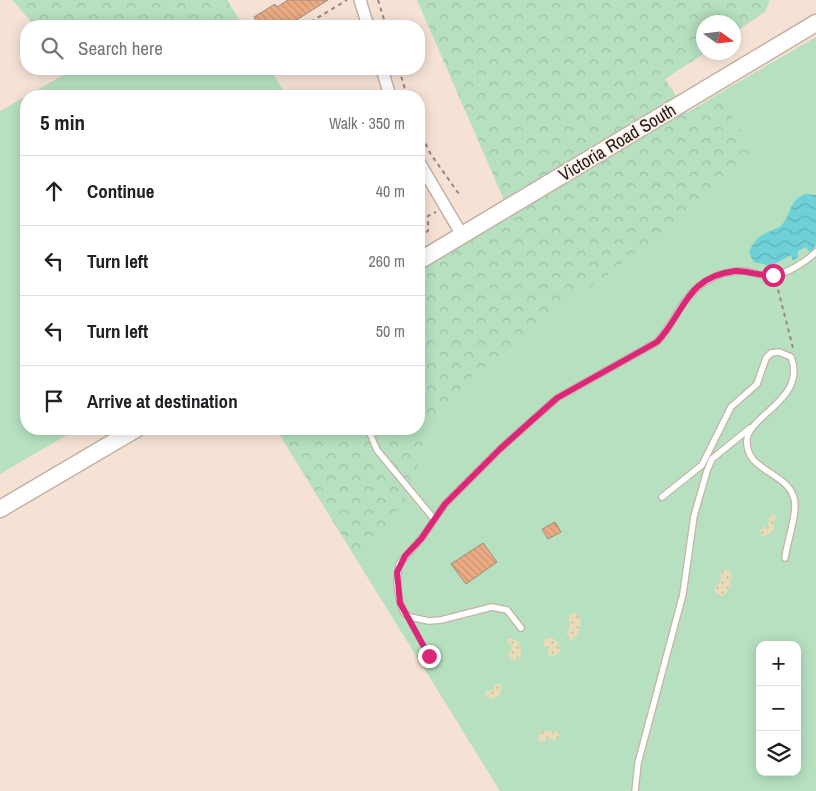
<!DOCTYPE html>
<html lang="en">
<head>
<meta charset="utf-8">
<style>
	:root { --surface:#fff; --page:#f2f2f2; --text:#202124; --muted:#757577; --line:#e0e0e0 }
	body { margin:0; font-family:"Archivo Narrow",sans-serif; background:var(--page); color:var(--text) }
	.controls { position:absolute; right:15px; bottom:15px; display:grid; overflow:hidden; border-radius:10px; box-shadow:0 2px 12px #0003 }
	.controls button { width:45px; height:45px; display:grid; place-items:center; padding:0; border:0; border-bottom:1px solid var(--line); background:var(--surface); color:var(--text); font:25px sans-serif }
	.compass { position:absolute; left:696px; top:15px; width:45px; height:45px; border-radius:50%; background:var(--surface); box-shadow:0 2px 12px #0003; rotate:104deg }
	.stop { position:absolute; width:15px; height:15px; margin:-11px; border:4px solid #db2777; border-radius:50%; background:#fff }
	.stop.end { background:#db2777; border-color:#fff; box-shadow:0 1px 5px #0008 }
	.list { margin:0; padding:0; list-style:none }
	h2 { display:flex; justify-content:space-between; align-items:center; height:65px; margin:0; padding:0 20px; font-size:21px }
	h2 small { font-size:16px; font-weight:400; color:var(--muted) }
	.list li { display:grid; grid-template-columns:32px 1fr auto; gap:15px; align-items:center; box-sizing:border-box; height:70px; padding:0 20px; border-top:1px solid var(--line) }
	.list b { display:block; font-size:19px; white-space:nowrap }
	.list em { font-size:16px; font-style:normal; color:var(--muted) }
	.icon { flex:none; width:28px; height:28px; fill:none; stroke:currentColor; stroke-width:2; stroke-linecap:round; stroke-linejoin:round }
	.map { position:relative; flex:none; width:816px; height:791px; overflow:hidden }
	.search { position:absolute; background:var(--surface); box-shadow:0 2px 12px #0003; left:20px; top:20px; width:405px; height:55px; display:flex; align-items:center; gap:12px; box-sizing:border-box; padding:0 18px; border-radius:20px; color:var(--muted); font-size:19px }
	.panel { position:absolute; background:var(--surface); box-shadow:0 2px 12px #0003; left:20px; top:90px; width:405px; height:345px; border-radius:20px }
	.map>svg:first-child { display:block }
	.grass { fill:#b6e0bf; fill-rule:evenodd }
	.forest { fill:url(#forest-crowns) }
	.sand { fill:url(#sand-dots) }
	.water { fill:url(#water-waves) }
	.building { fill:url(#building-back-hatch); stroke:#9e8b80 }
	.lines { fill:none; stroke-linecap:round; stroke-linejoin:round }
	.lane-casing { stroke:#c5b2a6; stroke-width:8 }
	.street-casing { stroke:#c5b2a6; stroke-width:14 }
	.secondary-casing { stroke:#c5b2a6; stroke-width:19 }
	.path { stroke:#93867d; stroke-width:2; stroke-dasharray:4 4; stroke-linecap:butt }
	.lane { stroke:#fff; stroke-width:5.5 }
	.street { stroke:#fff; stroke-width:11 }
	.secondary { stroke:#fff; stroke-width:16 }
	.route { stroke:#db2777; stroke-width:6 }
	.labels { text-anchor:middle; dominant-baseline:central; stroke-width:4; stroke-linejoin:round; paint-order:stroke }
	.street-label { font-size:18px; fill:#211a16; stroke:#fcf0e9 }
</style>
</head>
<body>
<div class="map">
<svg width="816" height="791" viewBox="0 0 816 791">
	<defs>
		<pattern id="forest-crowns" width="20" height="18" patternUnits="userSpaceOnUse" patternTransform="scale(1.25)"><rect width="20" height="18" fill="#b6e0bf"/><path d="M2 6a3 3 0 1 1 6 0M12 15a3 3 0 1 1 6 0" fill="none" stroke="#9cc0a3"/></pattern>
		<pattern id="sand-dots" width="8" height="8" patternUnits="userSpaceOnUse" patternTransform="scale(1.25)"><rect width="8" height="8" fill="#e6dcb7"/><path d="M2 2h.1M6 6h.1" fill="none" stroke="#c5bc9d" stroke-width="1.8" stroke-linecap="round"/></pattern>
		<pattern id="water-waves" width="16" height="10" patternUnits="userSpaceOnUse" patternTransform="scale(1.25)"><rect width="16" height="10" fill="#6dd1d7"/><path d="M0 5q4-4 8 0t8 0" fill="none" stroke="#5eb3b8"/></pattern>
		<pattern id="building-back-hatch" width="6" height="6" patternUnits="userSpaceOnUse" patternTransform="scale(1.25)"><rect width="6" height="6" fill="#ecab83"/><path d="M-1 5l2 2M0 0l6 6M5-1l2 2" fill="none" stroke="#ca9370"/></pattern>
	</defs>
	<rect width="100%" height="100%" fill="#f5e2d5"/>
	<path class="grass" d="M816 37V791H500L358 562 404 429H419V404L731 168 723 91ZM760 645H797V772H760Z
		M74 69H270L287 96H26V429H77L0 474V111Z"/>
	<path class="forest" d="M12 0H227L243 26H203L202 23 190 26H35Z
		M417 0H770L765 12 734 33V22H704L705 53 665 79 687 113 723 91 734 121 753 147 733 181 480 370 428 421 412 490 358 562 276 429H419V271L511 216Z"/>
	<path class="sand" d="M774 514 777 518 774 521C776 531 771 536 761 536L760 529 768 526 769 517Z
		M726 570 731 573C732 581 729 594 721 596L716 593 714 587 721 582 720 573Z
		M571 613H576L581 621 578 633 573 640 568 639 567 633 570 626 568 617Z
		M508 637 518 641 522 651 519 660 511 659 508 656 512 647 507 641Z
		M548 638H552L558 642 560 651 556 655 549 656 548 649 543 644V640Z
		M495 684H500L502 689 498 697 493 699 486 697 485 691 493 690Z
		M541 731H556L560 735 557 740 548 739 541 743 538 738Z"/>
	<path class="water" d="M805 194 816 195V243L814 249 809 252 806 247 798 251V257L793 261 791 255 771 266 754 262 749 253C758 226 778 236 786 219 792 207 792 200 805 194Z"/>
	<path class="building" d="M288 0H328L287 26H259L254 17 275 4 277 7Z
		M555 522 561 532 548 539 542 529Z
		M483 543 497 562 466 584 451 564Z"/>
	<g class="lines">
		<g class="lane-casing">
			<path id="lane" d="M368 429 377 450 434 519
				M662 497 702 465 731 407 757 384 766 358 771 353 779 352 791 357C807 398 750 415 747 439 744 471 786 471 794 498 798 513 787 541 785 558
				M521 628 507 610 492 607 441 620 429 621 410 617 404 613 400 603 397 584 399 564 421 539 445 504 500 449 557 398 657 342C675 323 681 297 705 282 717 274 735 269 749 272 757 273 764 277 772 276 786 274 806 262 816 252
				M635 791 638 763 683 594 694 516 707 471 712 459 750 428"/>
		</g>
		<g class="street-casing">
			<path id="street" d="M360 0 368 26
				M382 69 390 96
				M419 162 462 235"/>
		</g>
		<g class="secondary-casing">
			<path id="secondary" d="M419 261 816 23
				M0 509 136 429"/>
		</g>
		<path class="path" d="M378 0 386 26
			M304 26 347 0
			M399 69 407 96
			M419 129 430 153 461 197
			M419 236 428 231V216L436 212
			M776 282 793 348
			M411 626 429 656"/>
		<use href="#lane" class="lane"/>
		<use href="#street" class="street"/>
		<use href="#secondary" class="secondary"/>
	</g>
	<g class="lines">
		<path class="route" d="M429 656 400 603 397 572 405 556 421 539 445 504 500 449 557 398 657 342C684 314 685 277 735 271 748 270 760 277 773 275"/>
	</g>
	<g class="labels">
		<g class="street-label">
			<text transform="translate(617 142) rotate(-31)">Victoria Road South</text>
		</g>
	</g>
</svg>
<div class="controls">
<button>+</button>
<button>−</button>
<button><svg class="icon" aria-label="layers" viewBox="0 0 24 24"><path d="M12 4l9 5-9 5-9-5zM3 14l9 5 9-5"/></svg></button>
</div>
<svg class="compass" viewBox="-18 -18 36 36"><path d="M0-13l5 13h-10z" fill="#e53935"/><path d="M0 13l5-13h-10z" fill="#757577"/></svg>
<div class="stop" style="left:773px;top:275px"></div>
<div class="stop end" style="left:429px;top:656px"></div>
<div class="search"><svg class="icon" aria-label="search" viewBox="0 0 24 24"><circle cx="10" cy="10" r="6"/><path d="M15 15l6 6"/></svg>Search here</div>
<section class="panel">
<h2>5 min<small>Walk · 350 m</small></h2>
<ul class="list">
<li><svg class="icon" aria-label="ahead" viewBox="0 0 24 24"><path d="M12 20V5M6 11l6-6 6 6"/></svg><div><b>Continue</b></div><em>40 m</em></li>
<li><svg class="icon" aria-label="left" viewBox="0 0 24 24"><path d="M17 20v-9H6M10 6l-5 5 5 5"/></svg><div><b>Turn left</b></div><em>260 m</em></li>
<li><svg class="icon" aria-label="left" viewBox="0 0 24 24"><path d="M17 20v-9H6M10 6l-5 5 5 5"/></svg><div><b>Turn left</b></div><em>50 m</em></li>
<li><svg class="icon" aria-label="arrive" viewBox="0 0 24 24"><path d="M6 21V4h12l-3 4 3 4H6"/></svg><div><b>Arrive at destination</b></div></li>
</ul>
</section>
</div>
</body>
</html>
